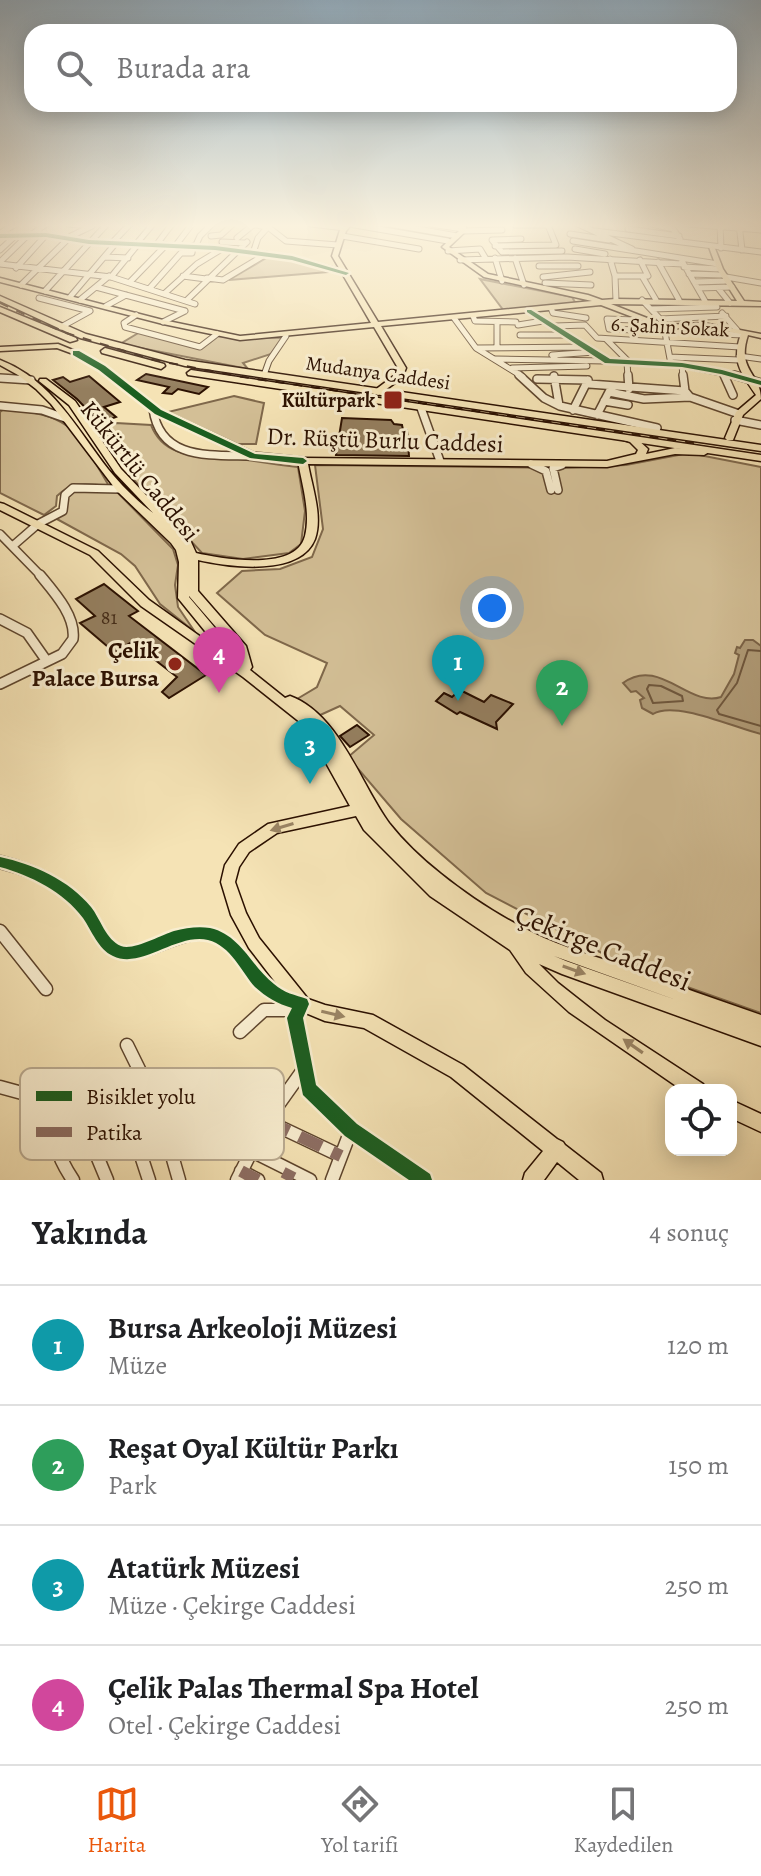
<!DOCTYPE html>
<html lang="tr">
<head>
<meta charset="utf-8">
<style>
	:root { --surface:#fff; --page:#f2f2f2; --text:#202124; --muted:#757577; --line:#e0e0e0; --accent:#ea580c }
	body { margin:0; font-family:Alegreya,serif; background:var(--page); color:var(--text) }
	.controls { position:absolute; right:24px; bottom:24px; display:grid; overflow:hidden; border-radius:16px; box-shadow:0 4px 20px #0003 }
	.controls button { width:72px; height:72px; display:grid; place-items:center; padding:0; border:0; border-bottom:2px solid var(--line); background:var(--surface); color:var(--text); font:40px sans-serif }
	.you { position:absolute; left:492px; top:608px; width:28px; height:28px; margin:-20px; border:6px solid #fff; border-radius:50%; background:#1a73e8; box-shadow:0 0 0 12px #1a73e833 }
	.badge { display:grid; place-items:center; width:52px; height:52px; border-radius:50%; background:var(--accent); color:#fff; font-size:26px; font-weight:700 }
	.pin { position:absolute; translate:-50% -66px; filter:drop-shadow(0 2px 4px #0008) }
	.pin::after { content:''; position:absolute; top:42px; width:28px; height:24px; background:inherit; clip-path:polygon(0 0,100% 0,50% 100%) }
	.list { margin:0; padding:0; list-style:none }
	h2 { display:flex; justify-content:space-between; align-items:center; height:104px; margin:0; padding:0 32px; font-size:34px }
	h2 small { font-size:26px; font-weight:400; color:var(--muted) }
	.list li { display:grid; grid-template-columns:52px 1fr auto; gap:24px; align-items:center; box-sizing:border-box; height:120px; padding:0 32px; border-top:2px solid var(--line) }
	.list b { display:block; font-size:30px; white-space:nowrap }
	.list p { margin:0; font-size:26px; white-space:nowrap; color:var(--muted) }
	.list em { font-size:26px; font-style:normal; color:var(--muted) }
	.icon { flex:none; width:44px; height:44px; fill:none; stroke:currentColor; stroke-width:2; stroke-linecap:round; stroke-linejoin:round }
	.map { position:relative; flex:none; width:761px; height:1180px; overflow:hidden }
	.search { position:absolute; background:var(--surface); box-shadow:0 4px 20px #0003; left:24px; right:24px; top:24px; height:88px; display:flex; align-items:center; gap:20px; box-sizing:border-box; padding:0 28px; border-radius:24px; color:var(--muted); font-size:30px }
	.sheet { height:584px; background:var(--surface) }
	nav { display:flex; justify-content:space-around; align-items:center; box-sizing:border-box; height:112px; border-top:2px solid var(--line); background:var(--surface); font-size:22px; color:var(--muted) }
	nav a { display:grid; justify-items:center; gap:4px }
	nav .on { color:var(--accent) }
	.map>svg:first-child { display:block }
	.green { fill:#d3bf96; stroke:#7f684b; stroke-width:2 }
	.water { fill:#b09b77; stroke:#7b6347; stroke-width:2 }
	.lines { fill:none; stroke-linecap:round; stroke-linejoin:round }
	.shore { stroke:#6e563c; stroke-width:2 }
	.building { fill:#947e5e; stroke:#2b1000; stroke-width:2 }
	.minor-far3-casing { stroke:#5e452d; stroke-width:7 }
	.minor-far2-casing { stroke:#5e452d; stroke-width:10 }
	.minor-far1-casing { stroke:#5e452d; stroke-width:12 }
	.minor-casing { stroke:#5e452d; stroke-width:15 }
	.major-casing { stroke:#2b1000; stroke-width:3 }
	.highway-casing { stroke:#2b1000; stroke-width:3 }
	.minor-far3 { stroke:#f8edcf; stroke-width:5 }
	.minor-far2 { stroke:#f8edcf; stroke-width:7 }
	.minor-far1 { stroke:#f8edcf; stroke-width:9 }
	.minor { stroke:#f8edcf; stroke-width:12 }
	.major { fill:#f5e3b5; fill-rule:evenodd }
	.highway { fill:#f5e3b5; fill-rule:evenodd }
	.rail { stroke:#2b1000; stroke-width:2; stroke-dasharray:9 9; stroke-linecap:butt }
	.quiet { stroke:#8d6e63; stroke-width:12; stroke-dasharray:24 12; stroke-linecap:butt }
	.cycleway-casing { stroke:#f8edcf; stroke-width:5 }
	.cycleway { fill:#1b5e20; fill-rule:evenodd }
	.oneway { fill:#9a8464 }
	.poi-dot { fill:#8f2418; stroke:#f8edcf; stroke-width:3 }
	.labels { text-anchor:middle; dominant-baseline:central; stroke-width:6; stroke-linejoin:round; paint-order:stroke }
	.far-street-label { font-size:20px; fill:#2b1000; stroke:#f8edcf }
	.far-poi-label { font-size:20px; font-weight:bold; fill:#2b1000; stroke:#f8edcf; text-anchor:end }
	.number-label { font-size:20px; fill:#452c18 }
	.street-label { font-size:24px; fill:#2b1000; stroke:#f8edcf }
	.poi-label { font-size:24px; font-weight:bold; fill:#2b1000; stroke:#f8edcf; text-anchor:end }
	.near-street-label { font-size:28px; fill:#2b1000; stroke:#f8edcf }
	.key { fill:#f8edcf; stroke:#baab91; stroke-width:2 }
	.key-label { font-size:22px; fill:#2b1000 }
</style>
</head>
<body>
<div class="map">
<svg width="761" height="1180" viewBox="0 0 761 1180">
	<rect width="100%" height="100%" fill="#f5e3b5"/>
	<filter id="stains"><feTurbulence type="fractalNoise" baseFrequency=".0025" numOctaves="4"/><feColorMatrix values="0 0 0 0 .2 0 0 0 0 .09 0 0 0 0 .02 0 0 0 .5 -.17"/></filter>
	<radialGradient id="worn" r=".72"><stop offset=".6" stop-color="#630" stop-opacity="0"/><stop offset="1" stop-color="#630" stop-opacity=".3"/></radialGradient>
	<path class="green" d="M275 256 341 271 229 280 268 257Z
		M480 279 572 297 576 304 504 311Z
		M140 332 195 347 209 343 218 336 283 338 271 354 243 363 248 369 120 344Z
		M234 396 264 403 256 444H237L168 412Z
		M4 409C73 415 75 428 109 486 87 484 73 480 57 496L56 506 44 515 0 493V412Z
		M116 423 151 425C166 464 208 453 241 459 260 462 279 465 298 467L305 511 301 544 289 553 243 559 202 553 133 479 100 424Z
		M689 453 761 467V1013L625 965 486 893 401 819 348 757 374 735 340 706 318 716 297 699 317 687 327 663 265 635 217 593 242 571 280 569 312 557 323 529 315 465 562 468 626 465Z
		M76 490 116 491 173 549 178 565 175 585 178 607 195 632 160 604 135 566 121 554 55 518 66 513 67 497Z"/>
	<path class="water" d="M745 640H753L761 646V734C735 728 675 700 653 714L642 708 640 700 644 698 636 691 631 692 623 683C659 656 689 708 721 697L734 674 739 655 735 653 737 647 740 648Z"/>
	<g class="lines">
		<path class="shore" d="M761 651 748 650 737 683 717 710 719 714 761 726
			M649 685 661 686 682 696 683 701 653 703 647 689Z"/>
	</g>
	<path class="building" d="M146 374 208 387 199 394 178 389 172 394 163 393 169 387 137 380Z
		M89 376 120 402 104 407 116 417 100 423 77 399 53 380 63 377 70 382Z
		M342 418 391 420 394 424 402 425 403 430H407L409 456 336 455Z
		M104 584 138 611 129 616 206 675 169 698 162 692 177 677 132 642 114 652 80 623 95 616 76 599Z
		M460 690 484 702 491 695 513 704 496 722 497 729 460 712 457 714 436 701 444 693 452 697Z
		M357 725 369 735 350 747 340 736Z"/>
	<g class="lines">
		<g class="minor-far3-casing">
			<path id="minor-far3" d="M68 224 91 226
				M249 224 268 227 286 241 338 245
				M311 224 345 228
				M349 224 448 241
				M389 224 457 236
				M431 224 463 229
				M578 224 632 249
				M652 224 673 229 680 239
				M689 224 761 230
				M720 224 721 248
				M739 224 742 250
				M628 229 679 236
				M463 231 502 230
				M595 231 761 252
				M0 233 16 224
				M570 234 609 240
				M31 235 46 224
				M0 236 46 235 89 242 215 248 292 258 346 273
				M71 236 92 226
				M211 236 221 235 233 224
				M342 236 419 249
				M237 238 253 225
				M521 239 492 240 502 252 562 251
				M573 241 718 264
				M222 242 245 243
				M112 243 130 224
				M137 243 153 224
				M157 244 172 224
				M176 245 192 224
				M495 246 556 245 548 225H515
				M195 247 200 236 212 224
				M575 249 605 254
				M0 250 14 237
				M448 251 480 249 486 259
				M253 253 258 238 268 227
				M105 257 128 258
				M495 258 502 281
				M515 258 524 285
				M610 259 615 276 616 301
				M460 260 567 257 682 264
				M640 260 648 276H642L656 300
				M682 261 705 301
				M0 262 27 236
				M658 262 679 300
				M0 264 111 277 195 304
				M539 266H578
				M684 267 719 269
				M16 268 46 235
				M689 274 723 275
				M183 276 206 279
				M615 276H642
				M111 277 139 243
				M543 277 590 272
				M726 277 761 283
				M207 278 223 280 266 254
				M130 282 166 245
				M694 282 728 281
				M545 283 591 285
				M21 285 68 239
				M96 287 185 311
				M698 288 732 287
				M718 288 730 303
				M149 289 181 253H192L193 246
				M45 291 107 224
				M164 294 197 264 220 250
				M70 297 116 243
				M39 298 90 311
				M80 300 109 276
				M187 300 247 242
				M642 300 663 322 671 364
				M106 306 126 295
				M551 308 553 313 586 318
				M652 309 717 307
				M529 311 608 361 682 365 741 377
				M722 313 737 330
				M136 315 124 323 125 327 200 347 217 334
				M473 316 475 321 516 322
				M454 318 476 348 523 377
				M660 319 726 316
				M635 320 607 319 609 329 637 330
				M163 322 185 311
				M497 322V347
				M518 325 543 321
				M555 326 585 325 597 338 740 347
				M61 327 90 311
				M696 333 744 335
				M520 335H567
				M607 340 630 363
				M477 348 587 347
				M76 353 114 377
				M739 356 761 359
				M555 357 552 355 595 352
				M670 357 739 360
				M495 359 605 361
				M627 362 628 377
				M682 365 683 377
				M512 368 587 366
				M722 372 725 377
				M264 375 269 361 286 336"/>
		</g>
		<g class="minor-far2-casing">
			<path id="minor-far2" d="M111 375 158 412 253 456 303 461
				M519 375 544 398 560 406 657 428
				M628 375 629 389
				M683 375 685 391 690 397 739 414
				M724 375 733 395
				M734 375 761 383
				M554 376 559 405
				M0 378 31 380
				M537 379 588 380 589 384 685 391
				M609 392 644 399 690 397
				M604 401 628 405
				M0 406 42 410 65 418
				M421 408 440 461
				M153 409C160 460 209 455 250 456
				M573 410 588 380
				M597 415 611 388
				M735 420 761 425
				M531 464 546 471 551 490
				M558 490 553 468 562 465
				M0 534 42 577
				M15 544 38 524 63 511 65 495 73 488 120 489"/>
		</g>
		<g class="minor-far1-casing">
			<path id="minor-far1" d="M0 619 27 633 46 660
				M0 684 62 654 73 639C76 616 54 592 40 575"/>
		</g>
		<g class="minor-casing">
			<path id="minor" d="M0 862C33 870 67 886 87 914 96 926 103 946 118 951 144 961 180 926 212 935 239 942 248 973 268 989 278 998 289 1001 301 1004
				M0 931 46 989
				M302 1004 295 1018 309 1089 351 1130 424 1180
				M240 1032 264 1010H294L301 1005
				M127 1045 159 1110 179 1180
				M0 1087 44 1099 62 1110C50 1138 57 1156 73 1180
				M267 1121 341 1156
				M250 1150 310 1180
				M241 1171 258 1180
				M107 1180 85 1127 97 1100 110 1092 128 1116 149 1180
				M237 1180 266 1122 303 1070
				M332 1180 351 1130"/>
		</g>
		<g class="major-casing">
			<path id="major" d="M345 224H352L346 231 338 256 378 322 592 301 484 277 442 247 460 230V224H466V231L449 247 488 274 588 295 602 300 616 299 737 301 717 269 709 247 714 246 723 269 744 301 761 302V306L611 304 665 325 703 323 761 334V338L748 335C736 371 761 373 761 399L743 415 733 440H727L725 438 736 412 756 395C741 373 731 361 741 334L703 327 664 329 601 305 381 326 406 368 402 378 378 395 374 392 375 390 395 375 398 368 374 327 240 340 163 324 0 282V278L163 320 240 336 371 323 332 256 340 230Z
				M58 344 80 353 76 355 57 348 0 351V347Z
				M0 360C52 380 76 428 108 469 122 486 136 500 153 513L115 473 69 405 39 381 40 379H46L75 401 121 469 191 542 196 553C222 559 296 572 305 536 311 512 302 485 298 461L303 458 607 461 636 454 638 450 630 442 618 438 623 435 636 438 648 449 646 454 675 448 707 450 709 452 704 455 675 454 607 467 308 464C312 487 323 516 315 539 300 577 229 567 198 560V591L246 646 252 667 250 670 285 698 290 696C339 714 360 783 389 823 404 842 422 859 441 874 472 899 507 921 544 938 571 950 601 958 629 968 673 984 717 1000 761 1015V1046L562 974 539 964 558 983 605 1020 703 1084 706 1090H682L569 1012 526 973 510 950 430 896 364 830 356 816 277 833 249 852 239 867 235 882 246 913 259 938 308 999 325 1005 373 1015 463 1065 557 1139 563 1142 565 1145 601 1173 603 1180H579L557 1162 544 1180H523L525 1173 543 1151 451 1077 364 1028 325 1021 296 1009 249 948 231 915 221 882 225 865 239 844 268 824 350 806 306 727 243 677 141 606 90 555 0 510V503L4 504 98 551 149 600 222 652 178 598 179 562 176 550 171 543 117 491 51 404 36 389 18 375 0 365ZM189 596 236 650 237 654 189 597ZM554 956 679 1001 566 961Z
				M731 1100 761 1114V1132L731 1118Z"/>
		</g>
		<g class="highway-casing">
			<path id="highway" d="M0 296 86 334 185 360 761 445V451L185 366 80 338 0 301Z
				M0 307 76 338 77 340 70 342 0 312Z
				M105 348 164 364 165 366 161 369 102 353 101 351Z
				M191 370 761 455V461L188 375 187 373Z"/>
		</g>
		<use href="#minor-far3" class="minor-far3"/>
		<use href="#minor-far2" class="minor-far2"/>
		<use href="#minor-far1" class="minor-far1"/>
		<use href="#minor" class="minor"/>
		<use href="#major" class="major"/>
		<use href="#highway" class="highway"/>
		<path class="rail" d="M0 303 63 332 154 360 243 377 700 444"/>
		<path class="quiet" d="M267 1121 341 1156
			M241 1171 258 1180
			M286 1180 291 1170"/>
		<g class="cycleway-casing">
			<path id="cycleway" d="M46 233 89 240 215 246 292 256 349 273 346 275 292 260 215 250 89 244 46 237 0 238V234Z
				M527 310H531L610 359 682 363 722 370 761 381V385L721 374 682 367 605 363 527 312Z
				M73 351H79L105 366 161 410 255 454 303 458 307 461 303 464 250 458 155 414 99 370 73 355Z
				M0 857C33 864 69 880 91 907 100 918 106 940 121 946 133 951 161 935 174 931 186 928 198 926 210 928 241 935 251 966 274 984 284 993 295 995 307 999L309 1004 303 1018 316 1085 357 1124 430 1174 432 1180H409L345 1136 303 1095 287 1018 292 1008C278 1004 266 997 255 987 241 971 231 946 208 940 176 933 141 970 113 956 98 949 92 931 83 918 64 892 30 875 0 867Z"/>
		</g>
		<use href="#cycleway" class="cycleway"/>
	</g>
	<defs><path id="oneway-solid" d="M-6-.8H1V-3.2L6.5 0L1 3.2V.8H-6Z" transform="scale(2)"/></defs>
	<g class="oneway">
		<use href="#oneway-solid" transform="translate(282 827) rotate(163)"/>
		<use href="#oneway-solid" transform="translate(574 970) rotate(19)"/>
		<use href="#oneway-solid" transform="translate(333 1014) rotate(13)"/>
		<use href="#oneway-solid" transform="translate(633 1046) rotate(-145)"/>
	</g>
	<linearGradient id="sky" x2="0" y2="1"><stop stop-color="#91aabb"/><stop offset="0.58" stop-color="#faf2de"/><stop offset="1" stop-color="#faf2de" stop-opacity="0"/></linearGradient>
	<rect width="761" height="389" fill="url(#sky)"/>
	<g class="poi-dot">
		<rect x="383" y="390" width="20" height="20" rx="4"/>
		<circle cx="175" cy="664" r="8"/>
	</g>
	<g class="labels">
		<g class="far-street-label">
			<text transform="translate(670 327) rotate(3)">6. Şahin Sokak</text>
			<text transform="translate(378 373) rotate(8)">Mudanya Caddesi</text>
		</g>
		<g class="far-poi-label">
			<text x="375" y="400">Kültürpark</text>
		</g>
		<g class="number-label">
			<text x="109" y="617">81</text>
		</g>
		<g class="street-label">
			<text transform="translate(385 440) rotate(2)">Dr. Rüştü Burlu Caddesi</text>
			<text transform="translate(140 471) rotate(51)">Kükürtlü Caddesi</text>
		</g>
		<g class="poi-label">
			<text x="159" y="650">Çelik<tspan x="159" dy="28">Palace Bursa</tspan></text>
		</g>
		<g class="near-street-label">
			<text transform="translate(603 948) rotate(22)">Çekirge Caddesi</text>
		</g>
	</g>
	<rect x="20" y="1068" width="264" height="92" rx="12" class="key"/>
	<rect x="36" y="1091" width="36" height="10" fill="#1b5e20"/>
	<rect x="36" y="1127" width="36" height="10" fill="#8d6e63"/>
	<g class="key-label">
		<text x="86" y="1104">Bisiklet yolu</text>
		<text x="86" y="1140">Patika</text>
	</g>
	<rect width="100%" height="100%" filter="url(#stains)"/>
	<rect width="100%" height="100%" fill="url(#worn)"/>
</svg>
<div class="controls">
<button><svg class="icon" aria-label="locate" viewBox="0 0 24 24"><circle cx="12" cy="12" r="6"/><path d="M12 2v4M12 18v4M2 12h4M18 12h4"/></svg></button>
</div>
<div class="you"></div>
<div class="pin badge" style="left:458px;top:701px;background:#0f9aa8">1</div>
<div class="pin badge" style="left:562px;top:726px;background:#2e9e5b">2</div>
<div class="pin badge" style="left:310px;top:784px;background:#0f9aa8">3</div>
<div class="pin badge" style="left:219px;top:693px;background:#d1479c">4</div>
<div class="search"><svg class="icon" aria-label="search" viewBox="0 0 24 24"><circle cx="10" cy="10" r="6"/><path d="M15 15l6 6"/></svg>Burada ara</div>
</div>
<section class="sheet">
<h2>Yakında<small>4 sonuç</small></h2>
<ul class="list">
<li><span class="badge" style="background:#0f9aa8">1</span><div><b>Bursa Arkeoloji Müzesi</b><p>Müze</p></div><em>120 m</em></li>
<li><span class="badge" style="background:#2e9e5b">2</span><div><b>Reşat Oyal Kültür Parkı</b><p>Park</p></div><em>150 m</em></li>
<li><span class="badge" style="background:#0f9aa8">3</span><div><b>Atatürk Müzesi</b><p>Müze · Çekirge Caddesi</p></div><em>250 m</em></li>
<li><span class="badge" style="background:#d1479c">4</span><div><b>Çelik Palas Thermal Spa Hotel</b><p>Otel · Çekirge Caddesi</p></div><em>250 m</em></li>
</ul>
</section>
<nav>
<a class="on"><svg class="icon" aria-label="map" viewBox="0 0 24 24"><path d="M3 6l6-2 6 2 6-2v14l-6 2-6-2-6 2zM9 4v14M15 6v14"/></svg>Harita</a>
<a><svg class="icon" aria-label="directions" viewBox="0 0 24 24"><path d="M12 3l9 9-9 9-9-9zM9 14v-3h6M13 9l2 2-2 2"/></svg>Yol tarifi</a>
<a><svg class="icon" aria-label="saved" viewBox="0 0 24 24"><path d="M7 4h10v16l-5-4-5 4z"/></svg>Kaydedilen</a>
</nav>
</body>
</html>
